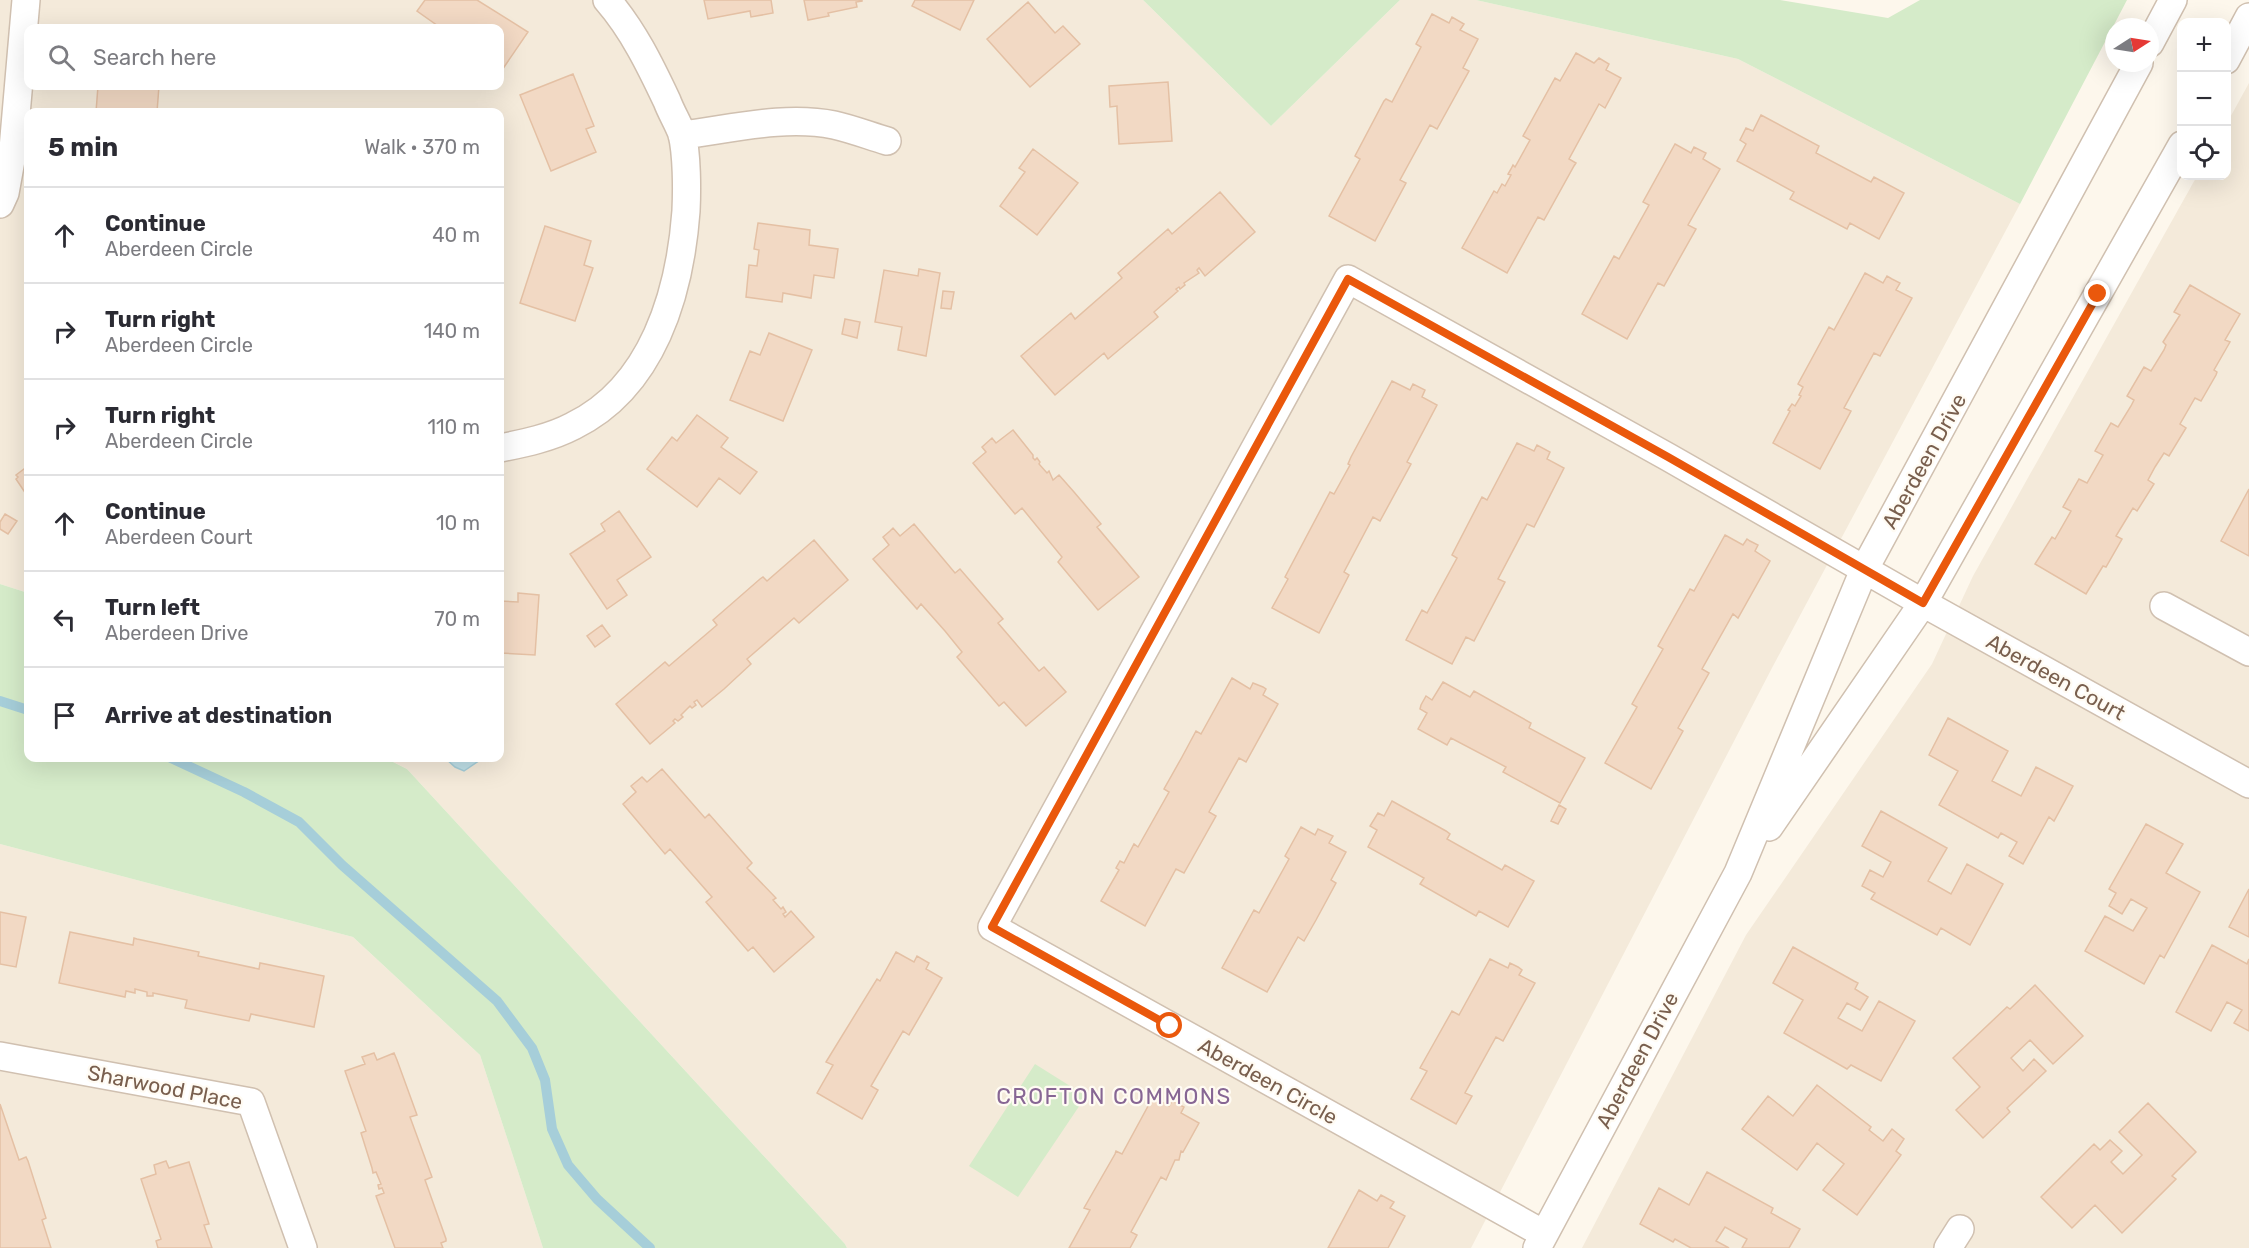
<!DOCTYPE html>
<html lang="en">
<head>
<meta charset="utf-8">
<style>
	:root { --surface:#fff; --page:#f2f2f3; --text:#2b2b33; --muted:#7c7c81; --line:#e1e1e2 }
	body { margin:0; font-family:Rubik,sans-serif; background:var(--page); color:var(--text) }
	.controls { position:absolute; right:18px; top:18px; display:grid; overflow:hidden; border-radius:12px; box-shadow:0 6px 24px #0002 }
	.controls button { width:54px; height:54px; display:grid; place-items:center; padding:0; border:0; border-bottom:2px solid var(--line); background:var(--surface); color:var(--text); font:30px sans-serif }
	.compass { position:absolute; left:2105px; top:18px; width:54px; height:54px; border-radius:50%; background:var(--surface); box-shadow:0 6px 24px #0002; rotate:78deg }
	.stop { position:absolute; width:18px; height:18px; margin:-14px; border:4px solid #ea580c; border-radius:50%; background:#fff }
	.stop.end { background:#ea580c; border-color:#fff; box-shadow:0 2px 6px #0008 }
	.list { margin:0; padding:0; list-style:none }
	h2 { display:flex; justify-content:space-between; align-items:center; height:78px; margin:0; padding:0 24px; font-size:26px }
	h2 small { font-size:20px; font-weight:400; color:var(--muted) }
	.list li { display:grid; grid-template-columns:39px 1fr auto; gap:18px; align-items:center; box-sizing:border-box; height:96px; padding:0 24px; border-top:2px solid var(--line) }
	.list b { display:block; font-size:22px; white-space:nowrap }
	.list p { margin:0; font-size:20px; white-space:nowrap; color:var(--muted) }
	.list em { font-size:20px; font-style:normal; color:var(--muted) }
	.icon { flex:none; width:33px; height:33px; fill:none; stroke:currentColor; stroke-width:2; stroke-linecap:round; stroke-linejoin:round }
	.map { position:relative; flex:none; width:2249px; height:1248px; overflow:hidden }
	.search { position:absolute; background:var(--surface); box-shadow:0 6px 24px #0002; left:24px; top:24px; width:480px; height:66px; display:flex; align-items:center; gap:15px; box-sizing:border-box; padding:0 21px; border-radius:12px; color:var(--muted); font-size:22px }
	.panel { position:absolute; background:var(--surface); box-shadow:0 6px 24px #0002; left:24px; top:108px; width:480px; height:654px; border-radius:12px }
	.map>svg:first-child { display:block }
	.residential { fill:#f4eada; fill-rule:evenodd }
	.green { fill:#d5ebc9 }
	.water { fill:#bfdfe7; stroke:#a6ced9; stroke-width:1.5 }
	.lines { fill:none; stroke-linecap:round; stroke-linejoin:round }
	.stream { stroke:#a6ced9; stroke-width:10 }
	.building { fill:#f2d9c4; stroke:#e4c0a4; stroke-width:1.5 }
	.minor-casing { stroke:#d0c0b0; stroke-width:30 }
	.minor { stroke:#fff; stroke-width:27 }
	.route { stroke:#ea580c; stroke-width:8 }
	.labels { text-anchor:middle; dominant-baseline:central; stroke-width:4.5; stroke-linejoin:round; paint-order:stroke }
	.street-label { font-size:21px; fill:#795f4e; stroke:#fffbf3 }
	.neighbourhood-label { font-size:22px; letter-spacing:1.5px; fill:#876694; stroke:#fffbf3 }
</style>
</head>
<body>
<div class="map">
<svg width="2249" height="1248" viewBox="0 0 2249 1248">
	<rect width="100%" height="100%" fill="#fdf7ec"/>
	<path class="residential" d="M0 0H1143L1271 126 1400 0H1476L1738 59 2020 204 1773 666 1471 1248H847L845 1244 407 769 385 758H500V112H28V593L0 584ZM28 28H500V86H28Z
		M2249 83V1248H1582L1746 935 1932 664 1973 576 2197 176H2226L2227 123Z
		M0 844 353 937 480 1055 543 1248H0Z"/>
	<path class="green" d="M1143 0H1400L1271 126Z
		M1476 0H1780L1888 18 1920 0H2127L2020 204 1738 59Z
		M0 584 28 593V758H385L407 769 845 1244 847 1248H543L480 1055 353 937 0 844Z
		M1035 1064 1086 1096 1018 1197 969 1166Z"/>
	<path class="water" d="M445 758H483L464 771 455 767Z"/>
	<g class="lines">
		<path class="stream" d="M0 701 28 710
			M171 758 244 792 299 822 342 865 497 1001 532 1048 545 1080 552 1129 568 1165 597 1199 650 1248"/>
	</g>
	<path class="building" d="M425 0H477L528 32 500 73V28H441L417 11Z
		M704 0H771L773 13 751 17 750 11 708 19Z
		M804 0H862V1L856 2 857 7 828 13 829 16 808 20Z
		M915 0H974L960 30 912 6Z
		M1028 2 1055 33 1063 26 1080 44 1030 87 987 39Z
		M1432 14 1449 23 1452 17 1464 24 1460 30 1478 39 1463 68 1469 71 1437 129 1430 125 1400 180 1406 183 1375 241 1329 216 1360 159 1355 156 1384 101 1386 99 1392 102 1421 47 1416 44Z
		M1576 53 1594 63 1599 58 1609 64 1606 70 1621 78 1605 108 1599 104 1569 159 1576 163 1574 166 1544 220 1538 217 1507 273 1462 248 1494 191 1497 193 1502 184 1505 186 1511 175 1508 174 1511 169 1513 165 1515 167 1530 140 1523 136 1555 78 1560 81Z
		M573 74 594 126 586 129 596 152 551 171 520 95Z
		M1168 82 1172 141 1119 144 1117 110V106L1110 107 1109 86Z
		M98 86H159L157 112H96Z
		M1761 115 1819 146 1816 153 1871 182 1874 177 1904 193 1879 239 1850 223 1847 229 1790 199 1794 192 1737 161 1746 144 1740 140 1746 128 1753 131Z
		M1675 144 1691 153 1694 147 1706 153 1703 159 1720 169 1688 225 1696 229 1664 286 1658 283 1627 339 1582 314 1614 256 1619 259 1649 205 1643 202Z
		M1033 149 1078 183 1037 235 1000 206 1025 172 1019 168Z
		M1220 192 1255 232 1205 276 1199 268 1197 270 1199 273 1184 283 1185 285 1180 289 1179 287 1176 289 1178 291 1154 312 1158 317 1108 359 1104 353 1055 395 1021 356 1071 313 1075 319 1122 278 1118 273 1168 229 1172 234Z
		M758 223 810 230 809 245 838 249 834 278 814 275 811 298 783 293 782 302 746 297 749 265 757 266 759 250 754 249Z
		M545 226 591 241 584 265 593 268 575 321 520 303Z
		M919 269 940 273 926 356 898 350 902 327 875 322 884 270 918 276Z
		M1865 273 1883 283 1887 276 1892 279 1900 283 1896 290 1912 298 1880 356 1874 353 1844 408 1851 411 1820 469 1773 443 1790 411 1788 410 1792 404 1795 406 1801 396 1799 395 1803 387 1798 384 1829 327 1834 330Z
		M2190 285 2240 314 2225 340 2230 342 2214 370 2217 372 2216 375 2201 401 2195 398 2180 424 2186 428 2169 456 2164 453 2155 467 2148 480 2154 484 2137 511 2133 508 2116 536 2122 539 2106 567 2103 566 2086 594 2035 564 2052 537 2055 539 2071 511 2063 507 2079 479 2087 483 2103 455 2095 451 2111 423 2118 427 2131 406 2134 400 2127 396 2144 367 2151 371 2164 350 2166 345 2163 342 2180 315 2174 312Z
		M943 291 954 292 951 309 941 308Z
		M845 319 860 322 857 338 842 334Z
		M769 333 812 350 783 421 730 400 750 351 760 355Z
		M1392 381 1410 390 1413 384 1425 390 1422 397 1437 405 1407 462 1411 464 1380 521 1373 517 1344 572 1349 575 1319 633 1272 608 1288 579 1285 577 1330 492 1334 494 1350 465 1348 464 1351 457Z
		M697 415 728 438 721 447 757 472 740 494 719 478 697 507 647 469 672 437 677 441Z
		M1013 430 1033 455V458L1035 460 1037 458 1040 462 1039 464 1047 473 1049 471 1053 480 1059 475 1074 492 1101 524 1097 527 1139 577 1098 610 1058 562 1062 557 1022 508 1015 514 973 463 986 452 982 447 992 438 996 443Z
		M1517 443 1534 451 1537 445 1550 452 1547 459 1564 468 1534 527 1527 524 1498 579 1505 582 1474 641 1466 637 1452 664 1406 640 1422 610 1427 613 1457 558 1452 555 1482 497 1487 500Z
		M28 466V497L16 479 18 477 16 475Z
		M2249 489V556L2221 541Z
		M619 511 651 557 617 580 627 595 607 609 570 554 605 531 601 524Z
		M5 514 17 521 8 534 0 529V522Z
		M914 524 955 573 960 569 1003 619 998 623 1039 671 1044 667 1066 692 1026 726 1004 702 999 706 957 657 962 652 945 631 921 604 917 609 873 559 889 545 883 537 890 531 893 528 900 536Z
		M1725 535 1743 545 1747 539 1750 541 1758 545 1755 551 1770 561 1738 618 1733 614 1702 669 1709 673 1678 728 1683 731 1651 789 1605 763 1637 707 1632 704 1663 649 1658 646 1690 589 1694 591Z
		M814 540 848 580 799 623 794 618 747 659 751 664 724 689 702 707 697 700 694 702 696 705 692 708 690 706 681 715 683 717 678 721 675 719 673 721 675 723 650 744 616 704 665 662 669 666 717 625 713 620 760 579 763 577 767 581Z
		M518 593 539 595 535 655 500 653V601L518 602Z
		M602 625 610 636 595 647 587 636Z
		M1232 678 1250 689 1253 683 1263 687 1266 689 1263 695 1278 704 1246 762 1239 758 1209 812 1216 816 1184 873 1176 869 1145 926 1101 901 1119 870 1116 868 1120 861 1124 863 1134 844 1138 847 1169 792 1164 789 1182 757 1196 731 1201 734Z
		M1443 682 1470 697 1474 691 1531 723 1529 728 1585 758 1560 803 1503 772 1506 767 1451 738 1447 745 1418 729 1427 713 1420 709 1421 705 1426 696 1432 700Z
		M1948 718 2008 751 1992 781 2021 796 2036 767 2073 786 2054 821 2049 817 2023 864 2009 856 2017 842 2001 833 1998 838 1939 805 1958 771 1929 755Z
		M662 769 705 818 709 814 752 863 747 868 776 898 773 900 781 909 783 907 786 912 783 914 785 917 791 911 814 937 774 972 753 947 748 951 706 902 712 897 670 849 665 854 623 804 636 792 631 786 642 777 647 782Z
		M1392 801 1446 831 1450 834 1447 839 1502 870 1505 865 1534 881 1508 927 1479 911 1476 916 1420 884 1424 878 1368 847 1377 830 1370 826 1378 813 1384 816Z
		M1559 805 1566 809 1558 824 1551 821Z
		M1881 811 1947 848 1928 881 1951 894 1967 864 2003 884 1970 945 1941 928 1937 935 1871 899 1875 893 1862 886 1870 870 1883 877 1891 862 1862 846Z
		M2146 824 2183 844 2166 873 2200 892 2164 958 2160 955 2144 984 2085 951 2105 916 2133 931 2147 908 2131 899 2122 914 2109 906 2116 893 2109 889Z
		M1301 827 1315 835 1318 829 1333 836 1329 843 1346 852 1331 880 1336 883 1316 920 1304 941 1298 937 1267 992 1222 968 1254 910 1259 913 1289 859 1285 856Z
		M2249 889V937L2229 927Z
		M0 912 26 917 16 967 0 964Z
		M70 932 133 945 134 938 137 939 199 952 198 956 259 969 260 963 324 976 314 1027 251 1014 249 1021 185 1008 187 1000 153 993V996H147V992L135 989V993L126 991 125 997 59 983Z
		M2212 945 2247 964 2249 959V1031L2234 1023 2242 1010 2227 1002 2211 1031 2176 1012Z
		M1793 947 1854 981 1858 983 1855 989 1868 997 1860 1010 1847 1003 1838 1018 1862 1031 1879 1001 1915 1021 1881 1081 1851 1065 1847 1069 1784 1033 1803 1000 1773 983Z
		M896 952 914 962 917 956 929 963 926 969 942 978 909 1035 903 1031 871 1086 878 1090 862 1119 817 1093 833 1065 826 1062 877 979 880 981Z
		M1490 959 1508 968 1510 963 1518 967 1522 970 1519 975 1535 983 1503 1041 1496 1037 1465 1093 1472 1096 1456 1124 1411 1099 1427 1071 1420 1068 1434 1043 1452 1011 1459 1015Z
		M2035 985 2083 1036 2053 1064 2030 1040 2011 1058 2023 1071 2034 1059 2046 1071 2007 1108 2010 1112 1983 1138 1956 1110 1980 1087 1953 1058 2007 1007 2010 1009Z
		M374 1053 377 1060 394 1053 397 1060 417 1115 410 1117 432 1177 425 1180 446 1239V1241L441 1243 443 1248H395L376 1196 384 1193 382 1188 379 1189 378 1185 381 1184 376 1172 373 1173 372 1168 361 1133 366 1131 345 1071 365 1064 362 1057Z
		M1817 1085 1871 1127 1869 1130 1883 1141 1892 1129 1904 1139 1896 1151 1901 1155 1857 1215 1823 1190 1844 1164 1827 1151 1817 1143 1797 1170 1742 1129 1768 1096 1793 1116Z
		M1153 1097 1169 1106 1172 1101 1184 1107 1181 1113 1199 1123 1183 1152 1181 1151 1179 1160H1175L1166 1180 1161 1177 1131 1232 1137 1235 1130 1248H1069L1090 1210 1084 1208 1115 1154 1116 1151 1122 1154Z
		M2148 1103 2196 1152 2172 1176 2176 1179 2122 1233 2095 1205 2072 1228 2041 1197 2094 1144 2100 1150 2110 1140 2122 1151 2111 1162 2123 1174 2142 1155 2119 1132Z
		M0 1104 19 1160 26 1157 28 1161 46 1218 42 1220 51 1248H0Z
		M166 1161 169 1168 189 1162 209 1224 204 1225 212 1248H158L156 1241 161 1239 141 1179 156 1174 154 1165Z
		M1707 1172 1773 1208 1771 1213 1800 1229 1789 1248H1742L1747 1239 1725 1227 1716 1241 1729 1248H1691L1675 1239 1673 1242 1640 1224 1659 1188 1689 1205Z
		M1359 1190 1377 1201 1381 1195 1394 1202 1390 1208 1405 1216 1388 1248H1328Z"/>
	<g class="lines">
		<g class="minor-casing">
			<path id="minor" d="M2150 43 2173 0
				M2226 60 2249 17
				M682 135C731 129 785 115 834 125 852 129 870 136 887 141
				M0 204 5 193 13 149 26 0
				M500 448C525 443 550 438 573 426 653 387 680 293 686 211 687 190 687 154 682 134 678 123 671 112 667 101 650 65 633 30 607 0
				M2164 606 2249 652
				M1769 827 1923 603 2182 145
				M0 1056 251 1102 303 1248
				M1544 1234 992 927 1348 279 1668 457 1923 603 2249 784
				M1537 1248 1738 873 1864 570 2139 63
				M1948 1248 1960 1229"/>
		</g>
		<use href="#minor" class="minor"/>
	</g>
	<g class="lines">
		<path class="route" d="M1170 1026 992 927 1348 279 1668 457 1923 603 2098 294"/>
	</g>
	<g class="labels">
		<g class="street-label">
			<text transform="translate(1924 461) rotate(-61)">Aberdeen Drive</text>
			<text transform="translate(2056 677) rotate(29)">Aberdeen Court</text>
			<text transform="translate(1637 1060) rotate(-62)">Aberdeen Drive</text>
			<text transform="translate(1268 1081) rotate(29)">Aberdeen Circle</text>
			<text transform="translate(165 1087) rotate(11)">Sharwood Place</text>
		</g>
		<g class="neighbourhood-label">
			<text x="1114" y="1096">CROFTON COMMONS</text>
		</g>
	</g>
</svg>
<div class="controls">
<button>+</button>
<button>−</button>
<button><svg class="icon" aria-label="locate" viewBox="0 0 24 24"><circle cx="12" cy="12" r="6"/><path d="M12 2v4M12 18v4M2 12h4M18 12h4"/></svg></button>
</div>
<svg class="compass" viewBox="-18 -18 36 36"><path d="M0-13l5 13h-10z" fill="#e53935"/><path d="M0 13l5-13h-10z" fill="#7c7c81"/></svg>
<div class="stop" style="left:1170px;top:1026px"></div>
<div class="stop end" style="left:2098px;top:294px"></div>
<div class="search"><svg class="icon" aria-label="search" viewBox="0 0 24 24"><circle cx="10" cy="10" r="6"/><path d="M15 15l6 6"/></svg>Search here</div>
<section class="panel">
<h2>5 min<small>Walk · 370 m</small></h2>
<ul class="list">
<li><svg class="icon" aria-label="ahead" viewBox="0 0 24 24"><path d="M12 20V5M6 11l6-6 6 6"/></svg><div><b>Continue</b><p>Aberdeen Circle</p></div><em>40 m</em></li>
<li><svg class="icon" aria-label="right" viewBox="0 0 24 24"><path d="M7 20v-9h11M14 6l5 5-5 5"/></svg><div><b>Turn right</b><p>Aberdeen Circle</p></div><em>140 m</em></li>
<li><svg class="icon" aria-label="right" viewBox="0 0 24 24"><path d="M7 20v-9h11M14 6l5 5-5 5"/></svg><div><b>Turn right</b><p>Aberdeen Circle</p></div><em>110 m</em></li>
<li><svg class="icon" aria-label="ahead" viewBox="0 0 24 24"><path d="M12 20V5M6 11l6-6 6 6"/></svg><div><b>Continue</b><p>Aberdeen Court</p></div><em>10 m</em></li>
<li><svg class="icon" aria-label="left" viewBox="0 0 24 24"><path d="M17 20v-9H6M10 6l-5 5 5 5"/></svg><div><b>Turn left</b><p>Aberdeen Drive</p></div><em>70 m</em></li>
<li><svg class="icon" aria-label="arrive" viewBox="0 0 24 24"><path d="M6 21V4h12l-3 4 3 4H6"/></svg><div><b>Arrive at destination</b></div></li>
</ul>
</section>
</div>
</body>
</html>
